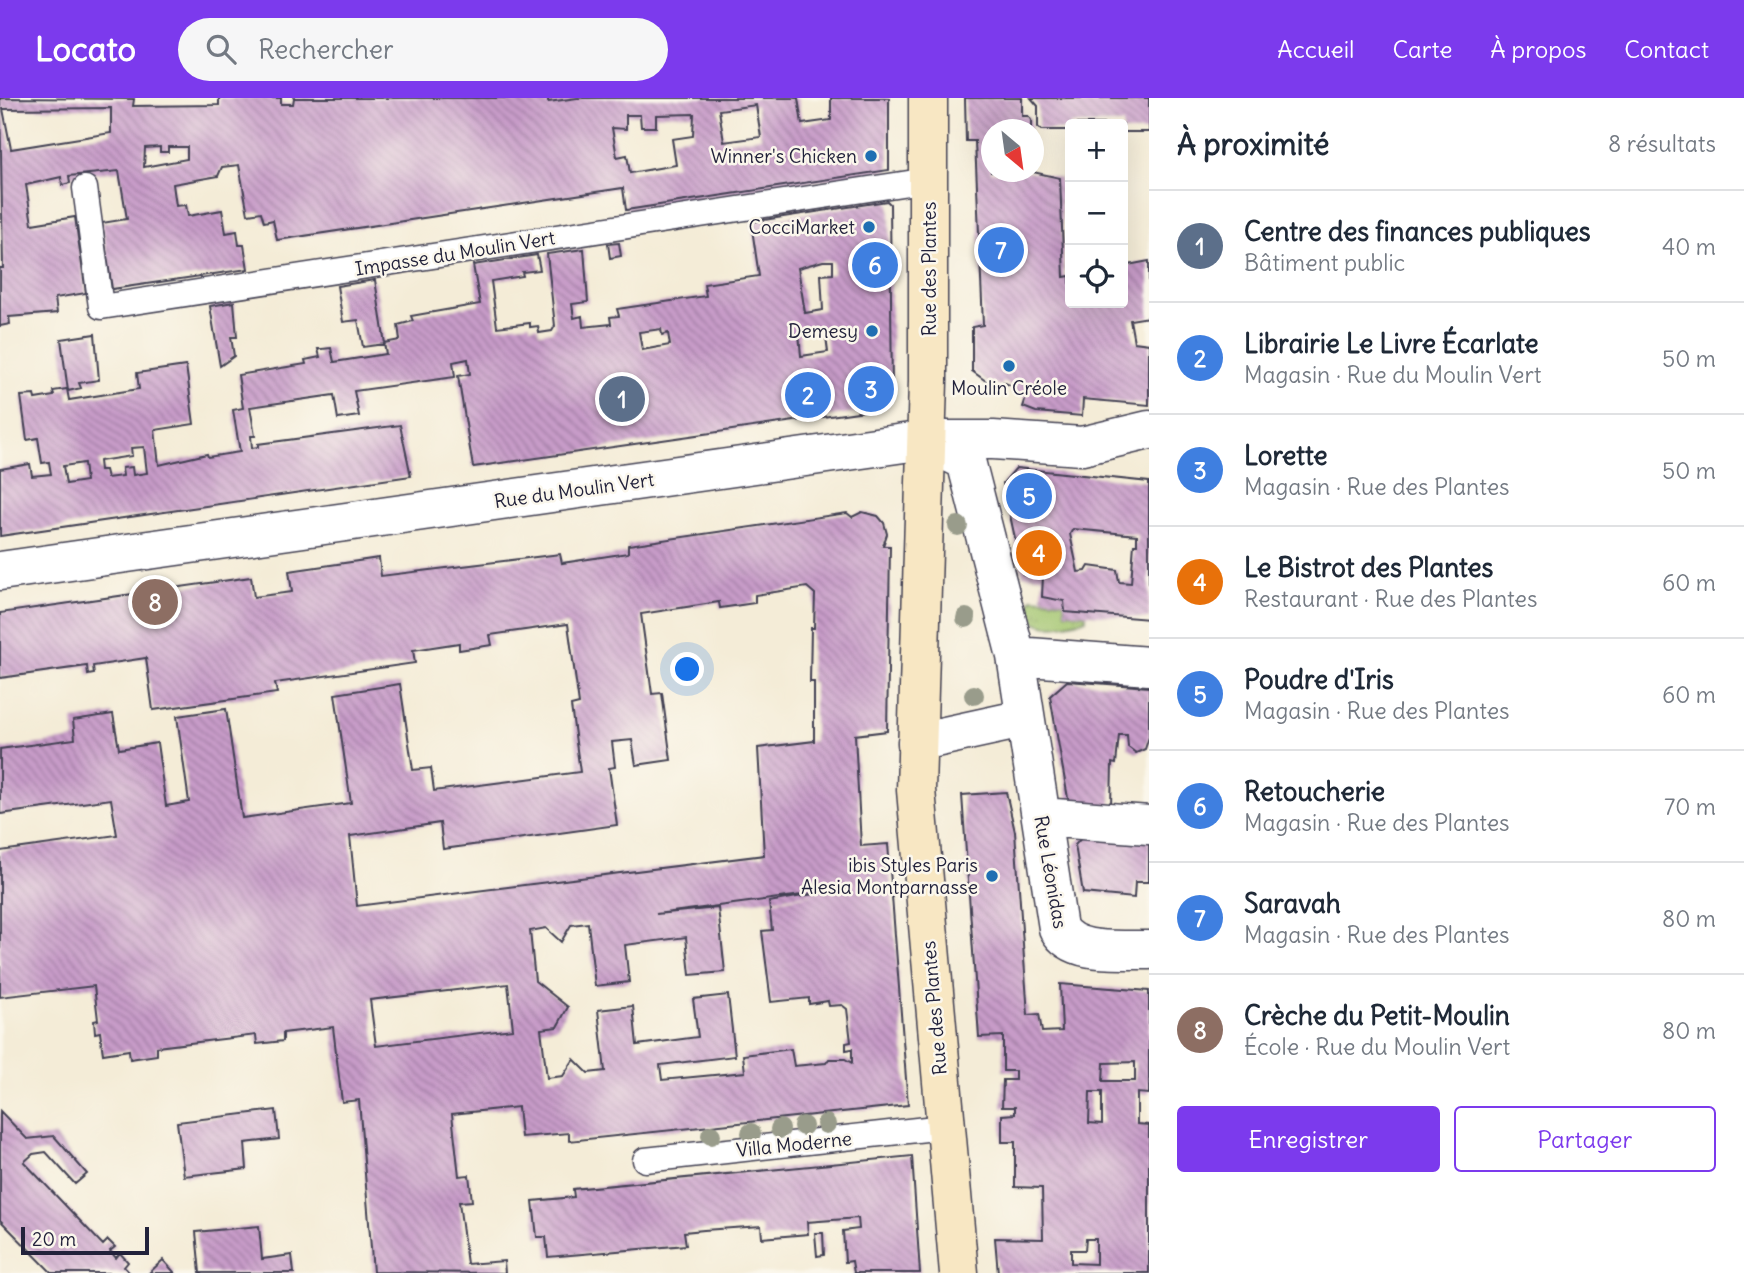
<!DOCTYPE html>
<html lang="fr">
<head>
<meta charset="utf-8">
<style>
	:root { --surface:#fff; --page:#f6f6f7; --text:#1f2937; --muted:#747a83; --line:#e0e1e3; --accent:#7c3aed }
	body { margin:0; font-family:Delius,sans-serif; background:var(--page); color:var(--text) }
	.controls { position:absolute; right:21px; top:21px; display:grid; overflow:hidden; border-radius:7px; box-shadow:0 7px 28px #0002 }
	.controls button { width:63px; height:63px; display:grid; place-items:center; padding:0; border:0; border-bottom:2px solid var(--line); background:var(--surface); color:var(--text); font:35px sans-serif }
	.compass { position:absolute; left:981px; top:21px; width:63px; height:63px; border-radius:50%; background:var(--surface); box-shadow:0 7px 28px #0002; rotate:151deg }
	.scale { position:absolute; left:21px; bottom:18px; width:128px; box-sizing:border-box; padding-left:7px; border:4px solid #22223b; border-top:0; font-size:19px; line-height:24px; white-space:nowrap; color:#22223b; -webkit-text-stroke:5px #fbf7ec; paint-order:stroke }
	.you { position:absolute; left:688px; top:572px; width:24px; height:24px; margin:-18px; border:5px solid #fff; border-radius:50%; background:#1a73e8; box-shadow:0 0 0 10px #1a73e833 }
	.badge { display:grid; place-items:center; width:46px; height:46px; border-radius:50%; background:var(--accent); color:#fff; font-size:23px; font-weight:700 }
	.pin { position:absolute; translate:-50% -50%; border:4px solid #fff; box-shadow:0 2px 7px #0006 }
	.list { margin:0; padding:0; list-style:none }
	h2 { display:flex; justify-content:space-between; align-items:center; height:91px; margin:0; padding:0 28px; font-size:30px }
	h2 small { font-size:23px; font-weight:400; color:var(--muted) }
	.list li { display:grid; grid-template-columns:46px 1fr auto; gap:21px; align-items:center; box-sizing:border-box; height:112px; padding:0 28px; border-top:2px solid var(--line) }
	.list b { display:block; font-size:26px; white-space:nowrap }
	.list p { margin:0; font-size:23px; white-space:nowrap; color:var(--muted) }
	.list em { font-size:23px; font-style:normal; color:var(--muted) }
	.actions { display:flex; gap:14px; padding:21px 28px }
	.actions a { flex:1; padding:16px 0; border:2px solid var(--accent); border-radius:7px; text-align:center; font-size:24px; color:var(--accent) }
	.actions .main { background:var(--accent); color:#fff }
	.icon { flex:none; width:38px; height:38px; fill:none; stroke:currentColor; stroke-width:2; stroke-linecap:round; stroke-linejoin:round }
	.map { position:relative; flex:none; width:1149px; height:1175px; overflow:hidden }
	header { display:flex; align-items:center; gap:42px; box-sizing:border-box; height:98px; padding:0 35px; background:var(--accent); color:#fff }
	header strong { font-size:33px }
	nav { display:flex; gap:38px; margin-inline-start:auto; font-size:24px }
	.search { width:490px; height:63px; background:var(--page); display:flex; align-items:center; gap:18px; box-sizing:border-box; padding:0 24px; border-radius:38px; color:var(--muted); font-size:26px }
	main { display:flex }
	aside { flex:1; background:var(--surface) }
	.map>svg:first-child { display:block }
	.grass { fill:url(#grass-tufts); stroke:#627454; stroke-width:2 }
	.building { fill:url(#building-back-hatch); fill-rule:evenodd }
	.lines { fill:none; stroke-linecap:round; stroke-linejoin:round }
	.lane-casing { stroke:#424052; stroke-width:27 }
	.street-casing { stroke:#424052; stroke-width:41 }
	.secondary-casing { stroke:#424052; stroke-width:41 }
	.lane { stroke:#fff; stroke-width:24 }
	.street { stroke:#fff; stroke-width:38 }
	.secondary { stroke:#f8e7c3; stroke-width:38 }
	.tree { fill:#999c8b }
	.poi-dot { fill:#1f6fb2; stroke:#fbf7ec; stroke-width:2.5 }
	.labels { text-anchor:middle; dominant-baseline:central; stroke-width:5; stroke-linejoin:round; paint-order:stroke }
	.poi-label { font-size:19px; fill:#22223b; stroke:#fbf7ec; text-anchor:end }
	.street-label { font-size:19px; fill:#22223b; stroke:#fbf7ec }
</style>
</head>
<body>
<header>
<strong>Locato</strong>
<div class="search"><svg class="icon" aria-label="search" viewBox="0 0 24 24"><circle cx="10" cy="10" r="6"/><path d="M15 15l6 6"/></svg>Rechercher</div>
<nav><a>Accueil</a><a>Carte</a><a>À propos</a><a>Contact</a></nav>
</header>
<main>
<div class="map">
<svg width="1149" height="1175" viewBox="0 0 1149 1175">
	<defs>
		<pattern id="grass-tufts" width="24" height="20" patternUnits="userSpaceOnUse" patternTransform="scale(1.75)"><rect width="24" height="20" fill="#a3c56e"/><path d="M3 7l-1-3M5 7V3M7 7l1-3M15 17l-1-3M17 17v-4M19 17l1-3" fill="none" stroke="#8ca960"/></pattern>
		<pattern id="building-back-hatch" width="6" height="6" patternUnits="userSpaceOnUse" patternTransform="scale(1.75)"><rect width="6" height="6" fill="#c79bc8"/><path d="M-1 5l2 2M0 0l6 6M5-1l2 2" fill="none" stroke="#a17ea4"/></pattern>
	</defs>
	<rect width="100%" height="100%" fill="#fbf7ec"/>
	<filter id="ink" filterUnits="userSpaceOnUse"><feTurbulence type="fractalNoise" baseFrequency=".0143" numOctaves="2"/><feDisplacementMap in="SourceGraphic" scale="14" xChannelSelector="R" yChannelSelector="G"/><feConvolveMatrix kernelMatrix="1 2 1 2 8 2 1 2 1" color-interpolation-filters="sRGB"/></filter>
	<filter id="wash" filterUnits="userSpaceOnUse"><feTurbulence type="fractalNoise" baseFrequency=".00686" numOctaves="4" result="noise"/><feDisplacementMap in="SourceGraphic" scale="28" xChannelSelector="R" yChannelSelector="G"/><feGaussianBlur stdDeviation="1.57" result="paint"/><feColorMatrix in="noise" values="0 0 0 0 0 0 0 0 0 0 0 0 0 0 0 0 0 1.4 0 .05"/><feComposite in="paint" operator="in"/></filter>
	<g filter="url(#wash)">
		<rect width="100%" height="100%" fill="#f4ecd7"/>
		<path class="grass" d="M1032 500 1064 503 1065 514 1086 516V521C1070 525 1049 533 1034 523L1030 505Z"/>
		<g id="blocks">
			<path class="building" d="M0 0 134 1 133 8 219 7V0H281V6H293L294 0H548V4L577 0H798L802 26 831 22V0H889V72L626 112 623 90 277 142 273 122 264 124 261 114 248 116 239 67 222 69 218 78 173 86 176 108 186 107 188 118 222 112 226 135 237 133 239 147H244L248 171 112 191 102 125 127 121 119 73 69 78 70 85 62 87 61 79 26 87 32 126 75 119 86 195 55 200 57 215 9 219 10 226 0 228V170H3ZM756 7 761 39 724 44 719 12ZM111 10V35L11 51 3 11ZM694 16 693 38 672 41 676 67 630 75 627 57 617 59 612 30 626 31V17H640L641 29H656V17ZM160 49V54H168V49H187V61L144 69 145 50Z
				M965 0H1022V18H1028L1031 22V32H991V74H1033L1060 80 1064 179 1070 178V205H1123V168L1149 163V219L1130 222 1134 244 1149 246V307L1083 301 1082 318 1036 314 1023 309 1026 300 1012 293 1014 289 1003 284 1001 288 992 284 990 286 972 273V229L983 227 975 43H966Z
				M1031 0H1149V34H1123V26H1070V32H1041L1038 29V8Z
				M887 103 890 106 892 296 879 311 473 369 458 278 470 276 468 261 453 264 455 279 354 293 359 318 338 321 334 297 250 309 255 338H251L252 350 258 349V346L400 327 411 378 0 438V371L30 366 32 378 51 376 49 364 42 365 38 340 27 342 21 298 34 297 35 301 54 298 53 293 67 291 69 302 139 291 137 275 186 268 194 326 155 332 159 367 207 356 208 359 240 354 233 312 243 310 238 277 306 266 305 262 320 259 318 251H322L331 250 334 264 386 256 384 245 400 242 398 227 413 223 411 218 480 206 473 167 537 157 540 172 522 174 523 178 491 183 497 229 530 225V229L538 228 539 235 552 233 555 228 547 156 584 151 588 204 572 206 574 220 582 218 583 229 611 226 610 219 619 218 617 211 706 198 704 186 759 178 751 124ZM823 163H833V176L821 177 823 212 805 215 798 170ZM661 231 662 237 668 235 670 247 642 252 639 234ZM825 231 828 254 801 258 799 235ZM144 349 147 375 133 377 132 369 122 370 123 378 107 380 105 372H100L99 363 132 358 131 350ZM84 365 86 383 66 386 63 368Z
				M619 145 621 158 610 160 608 146Z
				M375 182 385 246 363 249 358 222 343 224 337 188Z
				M234 204 237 239H231L234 258 220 268 210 208Z
				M95 236 99 282 79 285 81 290 68 293 61 241Z
				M1016 370 1149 384V521L1065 514 1064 503 1042 499 1043 478 1023 477 1003 385ZM1073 431 1137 437V446H1134L1131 485 1119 484 1117 472 1089 468 1086 473 1078 474 1070 436Z
				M862 414 878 418 884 425 887 436 883 448H890L887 633 855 637 861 748 888 746 908 1007 569 1043V1035L521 1039 518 1009 452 1016 459 1078 469 1077 472 1103 459 1104 467 1166 504 1163 505 1175 373 1174 359 1002 342 1004 333 929 283 935V943L257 946 256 937 157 949V957L130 961 129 952 103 956 100 934 95 935 94 923 98 922 94 888 0 899V753L117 737 111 701 0 716V651L75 641 73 622 113 616 119 651 157 645 166 708 189 704 177 618 226 611 242 720 351 705 335 596 400 586 413 672 431 670 434 693 580 674 571 608 579 606 568 526 490 537 492 547 459 552V545L413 552 415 565 275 585 277 595 153 612 146 560 93 568 94 576 88 577 87 568 0 580V515L140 495V501L166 497V491L251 479 254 499 292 494 289 473 379 460 381 478 560 456 562 465 628 455V447L847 415 852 419ZM807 489 815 496 814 530H811L810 584H814V643L758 650 764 757 357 808 350 738 440 725 443 751 617 727 609 670 615 669 612 644 632 642 636 667 671 662 662 595 652 596 641 516 719 504 720 510 755 505V497ZM825 794 769 804 772 832 762 833 771 904 809 900V906L828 903 829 908 842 907 847 911 851 944 846 945V952L852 951V965L845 961H829L826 965 794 968 791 951 743 957 745 974 662 982 660 967 735 958 728 897 693 901 698 939 637 947 633 908 598 912 605 973 588 975 574 961 563 978 547 980 541 931 557 929 568 909 535 883 530 833 546 830 561 844 571 827 588 825 595 888 629 884 625 847 686 839 690 877 725 874 718 810 656 816ZM508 886 513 931 376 948 370 902Z
				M1067 583 1149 589V639L1145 651 1136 655 1128 649 1127 637H1119L1116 666 1112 665 1111 709 1069 706 1050 598Z
				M1006 694 1015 734 1028 917 1039 916 1042 934 1062 933 1060 886 1149 893V996L1137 995V1026L1149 1027V1175H998L995 1140 1043 1141 1042 1090 1015 1089V1044H1002V1017L1015 1016V1009H1002L1003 982H1015V973H1003V938L979 939 962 697ZM1135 964V983H1103L1104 965ZM1090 994H1102V1026L1089 1025ZM1086 1141H1096V1166L1071 1165V1152H1085Z
				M1084 737 1149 742V784H1135L1134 800 1083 795 1075 747Z
				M276 1012 279 1041 245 1045 247 1071 184 1078 177 1024Z
				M0 1013 27 1041 54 1038 87 1076 75 1086 46 1054 33 1056 24 1064 103 1147 108 1142 115 1149 110 1153 116 1160 120 1155 128 1164 124 1169 130 1175H52L0 1122Z
				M912 1058 920 1175H854L852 1163 845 1164 843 1133 859 1131 858 1120 807 1124 808 1136 762 1140 761 1128 704 1132 684 1134 686 1147 548 1159 546 1139H537L533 1103 574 1099 573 1091Z
				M259 1128 262 1161 292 1157 294 1175H200L196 1134Z
				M815 1135H823L824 1157 817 1158Z
				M163 1162 175 1175H149Z"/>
		</g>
	</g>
	<g filter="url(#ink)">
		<use href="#blocks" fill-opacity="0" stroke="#424052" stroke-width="2"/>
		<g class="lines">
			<g class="lane-casing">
				<path id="lane" d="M85 90 101 209 928 82
					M645 1062 944 1029"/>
			</g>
			<g class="street-casing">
				<path id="street" d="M926 343 966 363 1016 558 1058 830C1073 858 1120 851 1149 852
					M0 473 925 342H993L1082 348 1149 332
					M1016 558 1149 568
					M917 644 1023 621
					M1041 719 1149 727"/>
			</g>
			<g class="secondary-casing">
				<path id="secondary" d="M928 0V283L916 692 959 1175"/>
			</g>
			<use href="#lane" class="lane"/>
			<use href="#street" class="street"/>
			<use href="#secondary" class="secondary"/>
		</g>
		<g class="tree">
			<circle cx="958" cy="428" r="10"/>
			<circle cx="966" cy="520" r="10"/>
			<circle cx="974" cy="597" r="10"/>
			<circle cx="826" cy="1026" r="10"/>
			<circle cx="803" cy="1028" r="10"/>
			<circle cx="780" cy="1031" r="10"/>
			<circle cx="751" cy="1035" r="10"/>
			<circle cx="711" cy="1037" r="10"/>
		</g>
	</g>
	<g class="poi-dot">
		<circle cx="871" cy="58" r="7"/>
		<circle cx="869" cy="129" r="7"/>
		<circle cx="872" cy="233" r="7"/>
		<circle cx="1009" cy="268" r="7"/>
		<circle cx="992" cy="778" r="7"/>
	</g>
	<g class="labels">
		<g class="poi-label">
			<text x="857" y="58">Winner's Chicken</text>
			<text x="855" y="129">CocciMarket</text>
			<text x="858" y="233">Demesy</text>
			<text x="1009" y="290" text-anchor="middle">Moulin Créole</text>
			<text x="978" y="767">ibis Styles Paris<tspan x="978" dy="22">Alesia Montparnasse</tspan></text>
		</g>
		<g class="street-label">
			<text transform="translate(455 155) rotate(-9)">Impasse du Moulin Vert</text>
			<text transform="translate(929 171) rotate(-90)">Rue des Plantes</text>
			<text transform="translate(574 392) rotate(-8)">Rue du Moulin Vert</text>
			<text transform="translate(1051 774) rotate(80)">Rue Léonidas</text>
			<text transform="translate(934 910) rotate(-95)">Rue des Plantes</text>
			<text transform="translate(794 1046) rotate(-6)">Villa Moderne</text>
		</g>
	</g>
</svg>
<div class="controls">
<button>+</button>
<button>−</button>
<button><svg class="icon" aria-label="locate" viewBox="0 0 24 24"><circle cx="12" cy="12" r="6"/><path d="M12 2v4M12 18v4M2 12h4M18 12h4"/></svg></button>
</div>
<svg class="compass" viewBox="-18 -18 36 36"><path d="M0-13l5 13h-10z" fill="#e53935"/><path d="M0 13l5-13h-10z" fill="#747a83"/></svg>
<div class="scale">20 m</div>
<div class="you"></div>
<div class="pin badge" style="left:622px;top:301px;background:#5c6f8a">1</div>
<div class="pin badge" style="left:808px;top:297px;background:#3f7fe0">2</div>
<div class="pin badge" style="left:871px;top:291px;background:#3f7fe0">3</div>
<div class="pin badge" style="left:1039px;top:455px;background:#e8710a">4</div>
<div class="pin badge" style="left:1029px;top:398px;background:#3f7fe0">5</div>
<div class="pin badge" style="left:875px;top:167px;background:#3f7fe0">6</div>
<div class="pin badge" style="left:1001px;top:152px;background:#3f7fe0">7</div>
<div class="pin badge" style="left:155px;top:504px;background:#8d6e63">8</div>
</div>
<aside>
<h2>À proximité<small>8 résultats</small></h2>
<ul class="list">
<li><span class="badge" style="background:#5c6f8a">1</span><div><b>Centre des finances publiques</b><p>Bâtiment public</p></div><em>40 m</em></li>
<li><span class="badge" style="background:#3f7fe0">2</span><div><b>Librairie Le Livre Écarlate</b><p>Magasin · Rue du Moulin Vert</p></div><em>50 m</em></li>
<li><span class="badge" style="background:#3f7fe0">3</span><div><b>Lorette</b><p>Magasin · Rue des Plantes</p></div><em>50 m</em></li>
<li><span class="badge" style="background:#e8710a">4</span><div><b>Le Bistrot des Plantes</b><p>Restaurant · Rue des Plantes</p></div><em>60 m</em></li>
<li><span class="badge" style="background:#3f7fe0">5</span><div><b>Poudre d'Iris</b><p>Magasin · Rue des Plantes</p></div><em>60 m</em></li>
<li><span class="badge" style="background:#3f7fe0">6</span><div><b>Retoucherie</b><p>Magasin · Rue des Plantes</p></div><em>70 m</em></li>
<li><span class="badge" style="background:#3f7fe0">7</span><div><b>Saravah</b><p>Magasin · Rue des Plantes</p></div><em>80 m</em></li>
<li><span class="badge" style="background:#8d6e63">8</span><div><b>Crèche du Petit-Moulin</b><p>École · Rue du Moulin Vert</p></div><em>80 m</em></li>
</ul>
<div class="actions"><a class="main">Enregistrer</a><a>Partager</a></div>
</aside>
</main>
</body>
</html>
